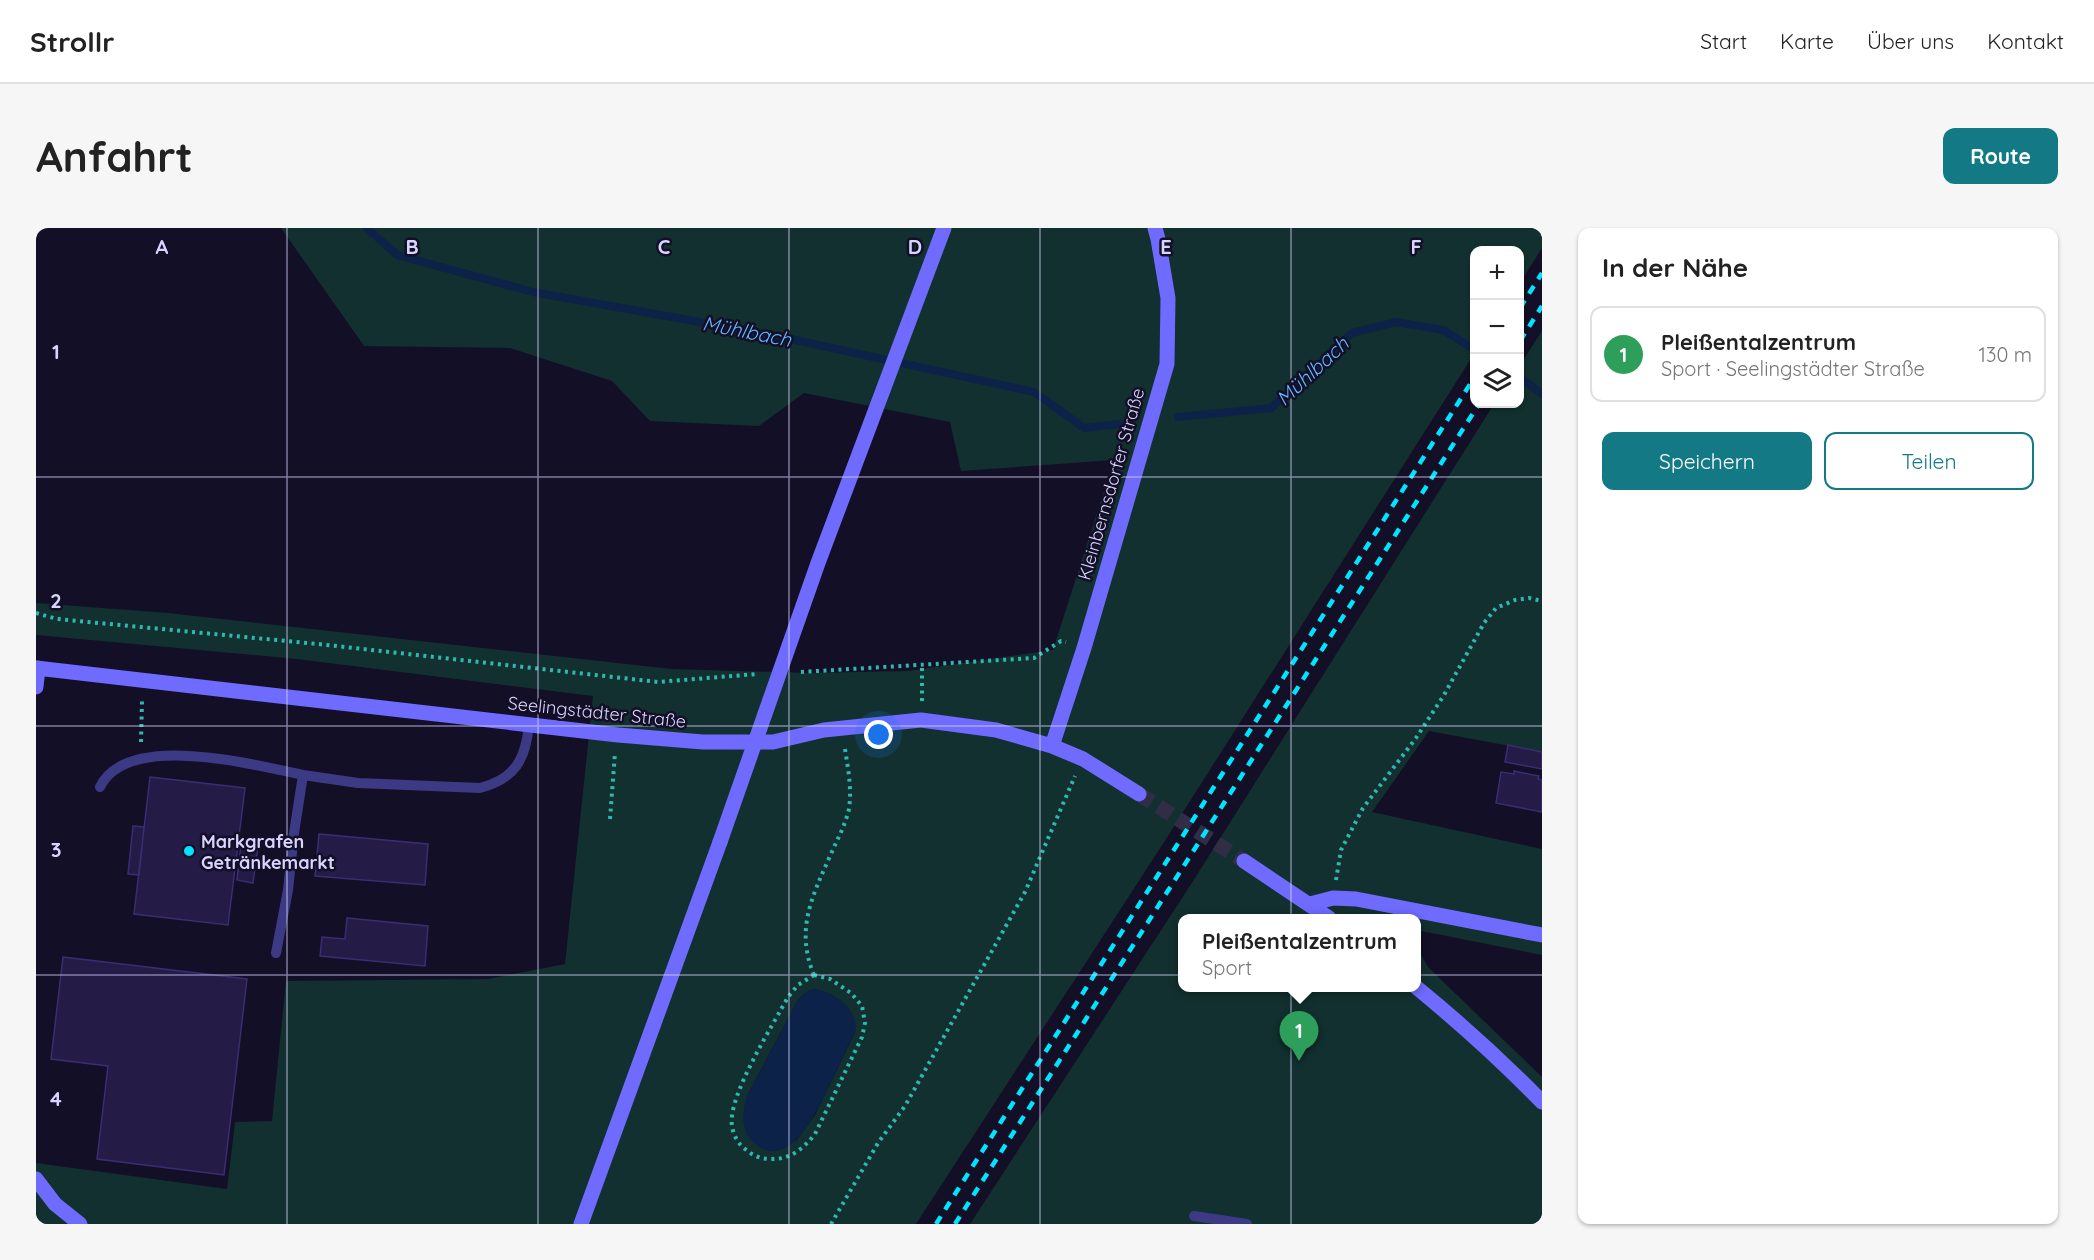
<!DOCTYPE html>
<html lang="de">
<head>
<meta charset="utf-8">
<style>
	:root { --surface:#fff; --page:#f6f6f6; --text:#222; --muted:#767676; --line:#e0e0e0; --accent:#137a85 }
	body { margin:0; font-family:Quicksand,sans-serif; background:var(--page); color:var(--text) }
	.controls { position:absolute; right:18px; top:18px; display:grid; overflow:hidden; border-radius:12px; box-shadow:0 2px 4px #0004 }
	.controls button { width:54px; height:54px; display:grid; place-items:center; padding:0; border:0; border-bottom:2px solid var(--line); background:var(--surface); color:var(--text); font:30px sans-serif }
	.you { position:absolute; left:843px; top:507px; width:21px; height:21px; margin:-15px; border:4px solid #fff; border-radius:50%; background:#1a73e8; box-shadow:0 0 0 9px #1a73e833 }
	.badge { display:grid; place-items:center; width:39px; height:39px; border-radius:50%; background:var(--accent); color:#fff; font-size:20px; font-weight:700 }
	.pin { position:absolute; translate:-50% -50px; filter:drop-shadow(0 2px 3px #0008) }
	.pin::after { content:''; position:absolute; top:32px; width:21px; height:18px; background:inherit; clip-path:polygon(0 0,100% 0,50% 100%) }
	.popup { position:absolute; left:1142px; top:686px; width:243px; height:78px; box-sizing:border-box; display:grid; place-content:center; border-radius:12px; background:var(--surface); filter:drop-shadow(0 2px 4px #0005); font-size:20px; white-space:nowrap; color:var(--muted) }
	.popup b { font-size:22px; color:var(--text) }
	.popup::after { content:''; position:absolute; left:50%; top:100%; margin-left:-12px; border:12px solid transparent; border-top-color:var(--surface) }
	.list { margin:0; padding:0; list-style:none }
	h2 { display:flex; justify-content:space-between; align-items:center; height:78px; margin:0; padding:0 24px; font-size:26px }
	h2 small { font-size:20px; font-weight:400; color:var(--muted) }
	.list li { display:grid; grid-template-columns:39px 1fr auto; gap:18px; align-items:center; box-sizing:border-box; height:96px; margin:0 12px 12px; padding:0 12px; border:2px solid var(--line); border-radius:12px }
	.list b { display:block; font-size:22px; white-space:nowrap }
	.list p { margin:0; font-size:20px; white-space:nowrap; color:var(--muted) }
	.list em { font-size:20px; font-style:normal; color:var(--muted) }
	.actions { display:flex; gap:12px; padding:18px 24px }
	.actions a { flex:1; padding:14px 0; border:2px solid var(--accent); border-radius:12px; text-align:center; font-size:21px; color:var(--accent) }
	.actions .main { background:var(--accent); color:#fff }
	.icon { flex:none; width:33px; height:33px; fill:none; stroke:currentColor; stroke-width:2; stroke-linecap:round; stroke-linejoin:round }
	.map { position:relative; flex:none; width:1506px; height:996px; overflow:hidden; border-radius:12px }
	header { display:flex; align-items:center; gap:36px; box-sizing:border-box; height:84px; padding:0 30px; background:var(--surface); border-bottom:2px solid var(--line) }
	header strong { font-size:28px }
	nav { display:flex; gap:33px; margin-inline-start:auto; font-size:21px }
	.intro { display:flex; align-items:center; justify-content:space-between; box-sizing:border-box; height:144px; padding:0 36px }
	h1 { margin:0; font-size:42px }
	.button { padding:15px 27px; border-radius:12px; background:var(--accent); color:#fff; font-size:21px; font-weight:700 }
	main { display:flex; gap:36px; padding:0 36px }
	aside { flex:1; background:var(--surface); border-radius:12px; box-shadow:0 2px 4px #0004 }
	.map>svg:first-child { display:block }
	.green { fill:#12302f; fill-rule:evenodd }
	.water { fill:#0c2248 }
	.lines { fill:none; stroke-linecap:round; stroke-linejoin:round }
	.stream { stroke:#0c2248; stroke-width:8 }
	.building { fill:#241b47; stroke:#3b2d73; stroke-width:1.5 }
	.secondary-tunnel { stroke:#312d47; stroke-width:15; stroke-dasharray:15 8; stroke-linecap:butt }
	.path { stroke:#2fb8b0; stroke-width:4; stroke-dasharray:3 4.5; stroke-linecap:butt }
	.lane { stroke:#3d3a85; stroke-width:10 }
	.secondary { stroke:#6f6bff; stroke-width:15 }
	.rail { stroke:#00e5ff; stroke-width:4.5; stroke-dasharray:9 8; stroke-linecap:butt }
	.secondary-bridge { stroke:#6f6bff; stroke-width:15 }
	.grid { fill:none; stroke:#d9d4ff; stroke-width:1.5; stroke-opacity:0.55 }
	.poi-dot { fill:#00e5ff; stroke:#130f26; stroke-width:2 }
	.labels { text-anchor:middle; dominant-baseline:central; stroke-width:5; stroke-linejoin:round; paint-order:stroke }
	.street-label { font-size:18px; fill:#d9d4ff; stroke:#130f26 }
	.poi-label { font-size:18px; font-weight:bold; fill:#d9d4ff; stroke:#130f26; text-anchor:start }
	.water-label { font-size:20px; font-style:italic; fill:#62b6ff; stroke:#130f26 }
	.grid-label { font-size:20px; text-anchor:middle; font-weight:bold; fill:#d9d4ff; stroke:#130f26; stroke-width:5; stroke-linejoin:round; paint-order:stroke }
</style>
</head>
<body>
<header>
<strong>Strollr</strong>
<nav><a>Start</a><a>Karte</a><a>Über uns</a><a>Kontakt</a></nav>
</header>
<div class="intro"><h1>Anfahrt</h1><a class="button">Route</a></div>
<main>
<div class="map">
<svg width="1506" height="996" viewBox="0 0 1506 996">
	<rect width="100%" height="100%" fill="#130f26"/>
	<path class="green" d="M245 0H1506V20L1484 55V22H1438V126L1123 622 880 996H0V935L191 961 199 894 236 893 250 753 452 751 529 736 557 468 261 431 0 407V375L132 385 635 441 774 445 872 443 1017 422 1078 232 925 243 914 194 768 165 723 198 614 193 576 153 474 120 328 118ZM778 761C798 764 822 781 819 804L779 887 760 913 711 868 762 772 772 763Z
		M1506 103V524L1393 503 1336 584 1506 621V727L1380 702V690H1146V760H1380V718L1392 739 1506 849V996H934L1159 650 1458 176H1484V137Z"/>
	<path class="water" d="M778 761C799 764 822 780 819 803 811 820 803 837 795 854 783 879 752 951 715 912 704 900 707 882 711 868L762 772 772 763Z"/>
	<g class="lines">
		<path class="stream" d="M331 0 361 27 497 64 741 108 998 164 1048 200 1092 195
			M1484 149 1506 166
			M1142 189 1235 180 1316 105 1360 94 1407 102 1438 121"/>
	</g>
	<path class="building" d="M1472 517 1506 524V541L1469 534Z
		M1478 543 1503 548 1502 551 1506 552V584L1460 575 1465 544 1478 546Z
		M114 549 209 560 192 697 98 686Z
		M97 598 108 599 103 647 92 646Z
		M283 606 392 616 389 657 279 648Z
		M205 616 222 618 217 655 201 652Z
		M311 690 392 698 389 738 284 728 286 709 309 711Z
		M27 729 211 751 188 947 61 931 72 838 15 831Z"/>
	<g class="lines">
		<path class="secondary-tunnel" d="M1103 566 1208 633"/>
		<path class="path" d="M0 385 21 391 282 416 622 454 721 446
			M765 444 998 430 1025 413 1030 414
			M886 473V437
			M105 514 106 473
			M574 591 579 525
			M1300 652 1305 622 1327 580 1380 510 1408 467 1448 395 1460 380 1479 372 1493 370 1506 373
			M778 747 794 751 815 765 826 778 829 795 826 809 779 906C767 921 754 932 734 931 724 931 716 927 709 921 702 916 697 906 696 898 691 869 737 797 752 769L762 757Z
			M778 747C759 702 776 669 794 628 801 612 809 598 813 581 816 560 812 541 809 521
			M0 993 2 996
			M795 996 842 915 869 878 989 664 1039 548"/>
		<path class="lane" d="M64 559C91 503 219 537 267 547
			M240 725 252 662 258 605 267 547 322 555 444 560C479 551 490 531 493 496
			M1158 988 1211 996"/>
		<path class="secondary" d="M0 440 582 507 667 514H737L788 502 885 492 960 502 1016 518 1047 531 1103 566
			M0 459 2 440
			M1016 518 1048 420 1131 136 1132 70 1122 11 1119 0
			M1208 633 1293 690
			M1274 676 1297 670 1320 671 1506 707
			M1380 759C1424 795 1466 833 1506 874
			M0 951 19 976 44 996
			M545 996 684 614"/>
		<path class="rail" d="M1484 80 1506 45
			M1484 113 1506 78
			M900 996 1438 150
			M919 996 1443 176"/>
		<path class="secondary-bridge" d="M684 614 782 335 908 0"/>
	</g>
	<path class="grid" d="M251 0V996M502 0V996M753 0V996M1004 0V996M1255 0V996M0 249H1506M0 498H1506M0 747H1506"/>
	<circle class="poi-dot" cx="153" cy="623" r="6"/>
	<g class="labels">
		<g class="street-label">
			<text transform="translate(1075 256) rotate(-74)">Kleinbernsdorfer Straße</text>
			<text transform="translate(561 484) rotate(6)">Seelingstädter Straße</text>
		</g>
		<g class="poi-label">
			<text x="165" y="613">Markgrafen<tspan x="165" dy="21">Getränkemarkt</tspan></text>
		</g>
		<g class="water-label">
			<text transform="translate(711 103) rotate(11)">Mühlbach</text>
			<text transform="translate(1276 143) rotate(-43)">Mühlbach</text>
		</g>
	</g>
	<g class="grid-label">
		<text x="126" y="26">A</text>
		<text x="376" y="26">B</text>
		<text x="628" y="26">C</text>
		<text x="879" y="26">D</text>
		<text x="1130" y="26">E</text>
		<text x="1380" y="26">F</text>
		<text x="20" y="131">1</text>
		<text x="20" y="380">2</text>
		<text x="20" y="629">3</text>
		<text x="20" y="878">4</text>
	</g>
</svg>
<div class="controls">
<button>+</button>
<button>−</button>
<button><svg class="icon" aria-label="layers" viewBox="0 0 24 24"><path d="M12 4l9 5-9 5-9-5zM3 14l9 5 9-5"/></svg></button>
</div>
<div class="you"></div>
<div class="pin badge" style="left:1263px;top:833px;background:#2e9e5b">1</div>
<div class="popup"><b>Pleißentalzentrum</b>Sport</div>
</div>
<aside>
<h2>In der Nähe<small></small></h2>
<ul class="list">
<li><span class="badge" style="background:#2e9e5b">1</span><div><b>Pleißentalzentrum</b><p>Sport · Seelingstädter Straße</p></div><em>130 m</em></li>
</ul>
<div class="actions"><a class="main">Speichern</a><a>Teilen</a></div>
</aside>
</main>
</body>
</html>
